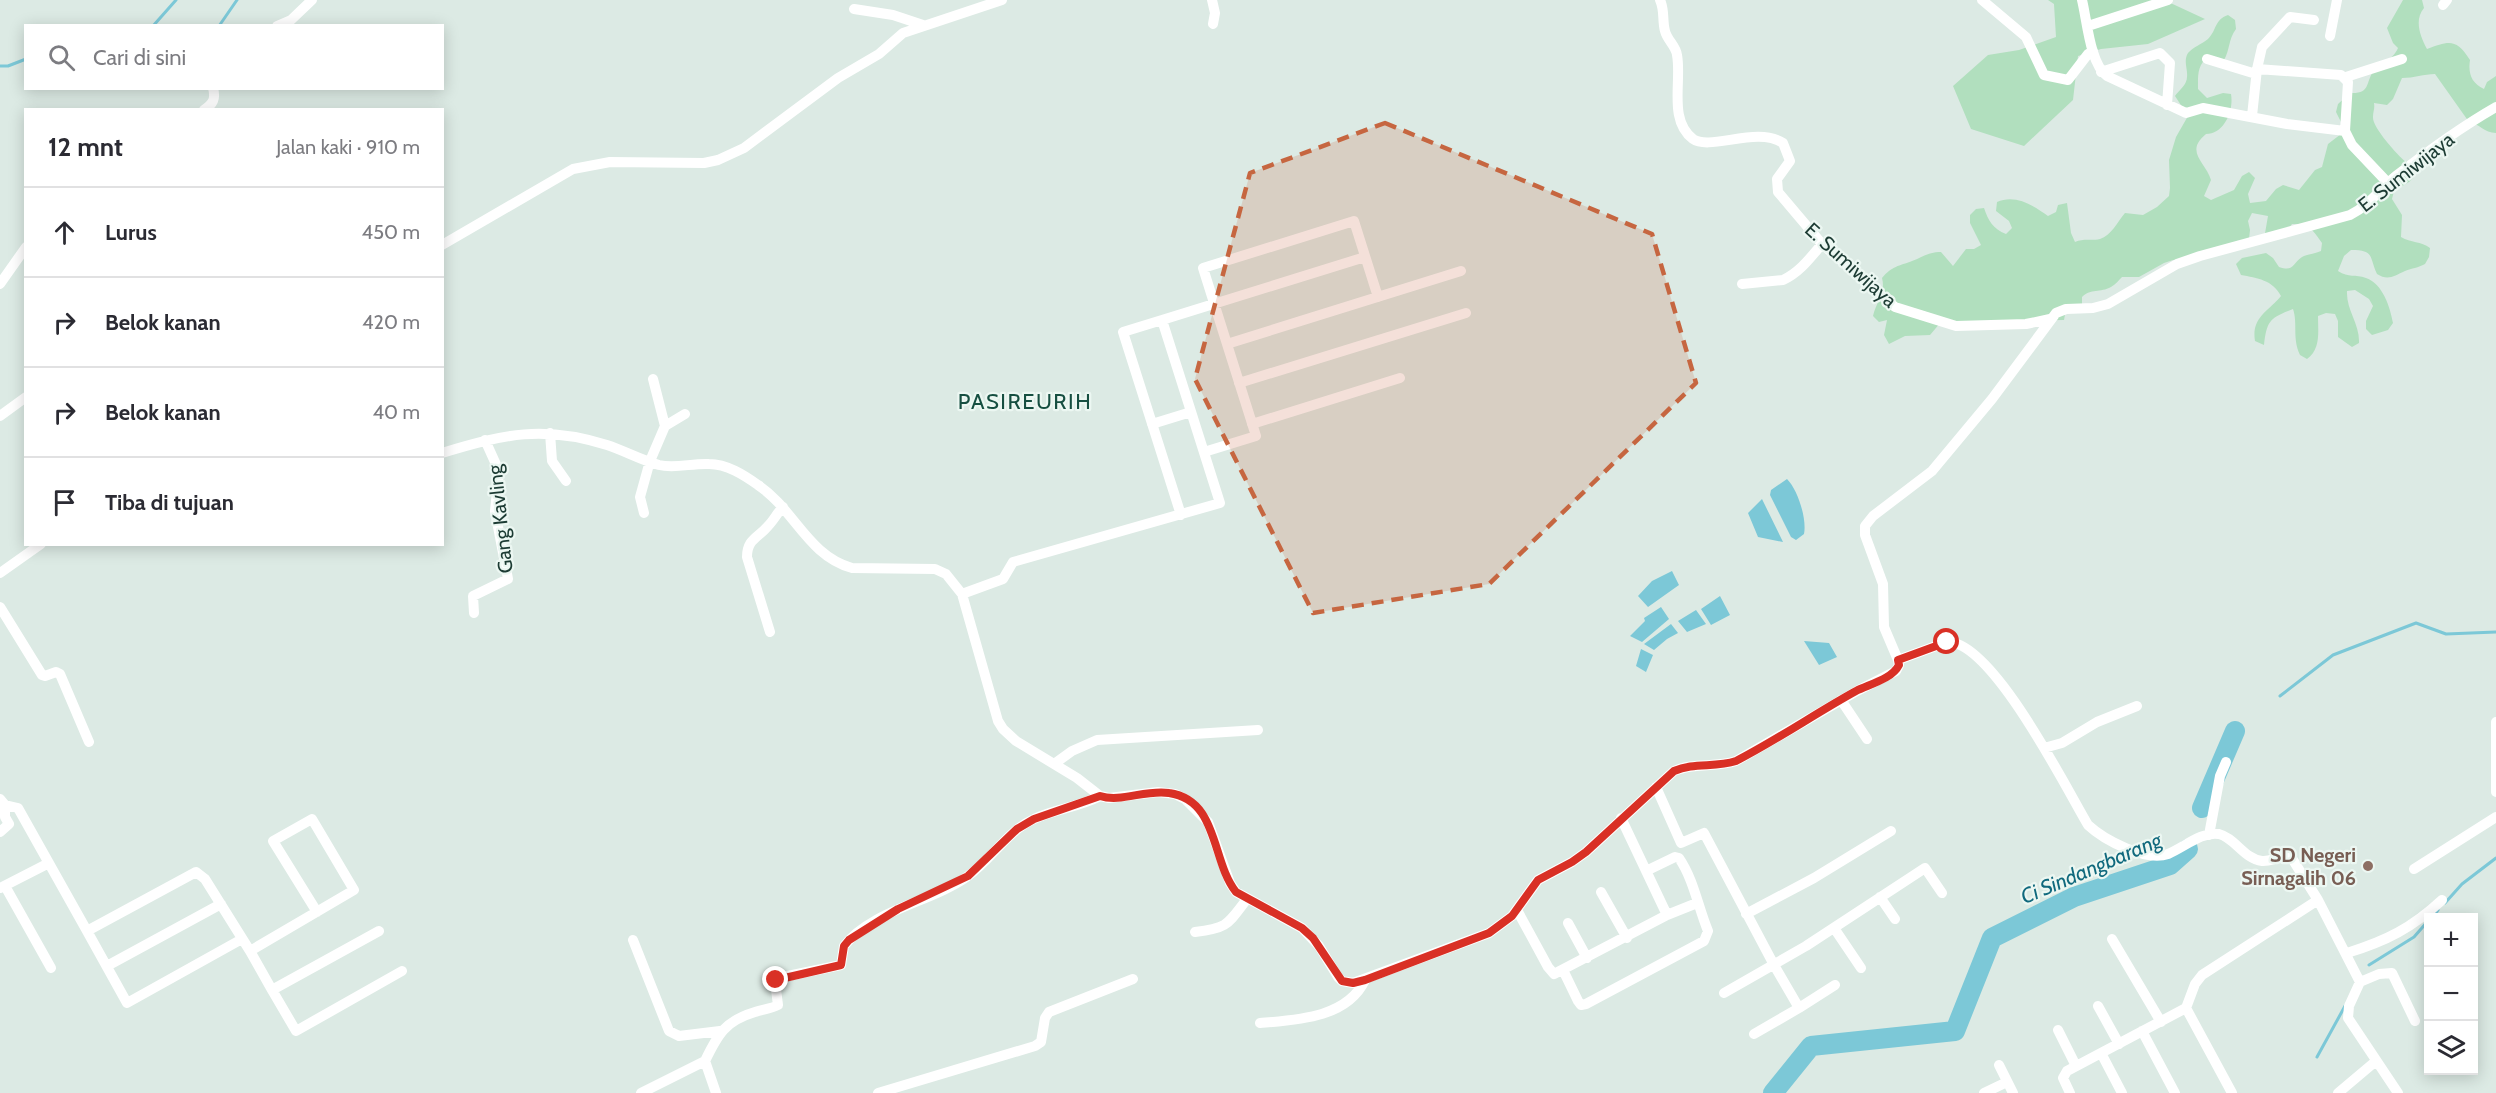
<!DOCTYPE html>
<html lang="id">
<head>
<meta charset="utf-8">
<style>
	:root { --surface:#fff; --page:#f7f7f7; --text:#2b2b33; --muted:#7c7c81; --line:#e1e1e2 }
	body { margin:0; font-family:Cabin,sans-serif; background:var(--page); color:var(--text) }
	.controls { position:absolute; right:18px; bottom:18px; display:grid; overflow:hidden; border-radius:0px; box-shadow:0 3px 15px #0003 }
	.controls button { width:54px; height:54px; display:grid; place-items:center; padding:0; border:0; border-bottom:2px solid var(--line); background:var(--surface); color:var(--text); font:30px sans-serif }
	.stop { position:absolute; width:18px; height:18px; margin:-14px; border:4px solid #d93025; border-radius:50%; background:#fff }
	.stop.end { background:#d93025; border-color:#fff; box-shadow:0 2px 6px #0008 }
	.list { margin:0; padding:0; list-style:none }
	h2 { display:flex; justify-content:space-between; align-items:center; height:78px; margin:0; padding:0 24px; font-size:26px }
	h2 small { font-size:20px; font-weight:400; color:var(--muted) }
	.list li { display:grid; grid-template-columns:39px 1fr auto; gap:18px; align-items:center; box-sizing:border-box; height:90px; padding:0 24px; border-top:2px solid var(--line) }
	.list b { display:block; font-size:22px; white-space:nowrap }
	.list em { font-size:20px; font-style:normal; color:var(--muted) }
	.icon { flex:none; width:33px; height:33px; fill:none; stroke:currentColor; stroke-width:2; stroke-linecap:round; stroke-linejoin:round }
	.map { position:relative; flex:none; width:2496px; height:1093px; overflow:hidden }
	.search { position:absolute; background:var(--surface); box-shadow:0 3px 15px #0003; left:24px; top:24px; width:420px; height:66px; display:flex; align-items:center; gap:15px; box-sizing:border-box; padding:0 21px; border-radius:0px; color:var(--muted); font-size:22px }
	.panel { position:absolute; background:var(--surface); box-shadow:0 3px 15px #0003; left:24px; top:108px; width:420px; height:438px; border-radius:0px }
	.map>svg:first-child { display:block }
	.green { fill:#b1dfbe }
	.water { fill:#7cc8d7 }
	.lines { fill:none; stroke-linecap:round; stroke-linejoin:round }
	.stream { stroke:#7cc8d7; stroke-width:3 }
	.river { stroke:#7cc8d7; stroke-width:20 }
	.minor { stroke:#fff; stroke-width:10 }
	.route { stroke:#d93025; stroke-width:8 }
	.marked { fill:#c66640; fill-opacity:0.2; stroke:#c66640; stroke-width:4.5; stroke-dasharray:12 8; stroke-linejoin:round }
	.education-dot { fill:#8d6e63; stroke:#ecf7f2; stroke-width:2 }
	.labels { text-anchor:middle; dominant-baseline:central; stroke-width:4.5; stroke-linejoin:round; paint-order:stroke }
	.street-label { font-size:20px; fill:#1c3b33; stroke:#ecf7f2 }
	.education-label { font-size:20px; font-weight:bold; fill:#785e54; stroke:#ecf7f2; text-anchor:end }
	.water-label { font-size:21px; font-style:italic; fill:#10697d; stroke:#ecf7f2 }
	.quarter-label { font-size:22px; letter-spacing:1.5px; fill:#164f41; stroke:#ecf7f2 }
</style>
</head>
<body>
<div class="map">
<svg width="2496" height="1093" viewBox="0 0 2496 1093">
	<rect width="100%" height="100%" fill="#dceae4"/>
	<path class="green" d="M2048 0H2164L2205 19 2148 44 2101 49 2078 56 2073 100 2024 146 1971 129 1953 86 1988 55 2019 50 2056 37 2054 4Z
		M2403 0H2422L2424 8C2414 20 2420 36 2427 49 2449 41 2456 38 2470 60 2468 73 2471 83 2484 89L2487 82 2496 76V133C2484 133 2480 124 2469 122L2435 74C2424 74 2414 78 2402 78L2393 99 2387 105 2374 103C2375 109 2373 111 2373 117 2372 127 2397 155 2406 162L2407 161 2415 176 2409 182 2394 191 2392 199 2402 215 2401 237C2411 243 2421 241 2430 248L2429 257 2425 264C2418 268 2412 268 2405 271 2394 276 2388 281 2377 274 2369 257 2375 250 2351 250L2344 256 2338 271C2349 278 2355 274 2366 278 2383 284 2390 307 2393 323L2388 330 2372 335 2366 329V321L2373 306 2369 299 2355 290 2347 291C2346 310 2360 324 2359 343L2352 347 2338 337V321L2335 314 2326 313 2318 316C2318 332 2321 349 2307 359L2300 355C2292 338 2298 324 2293 309 2270 318 2267 320 2264 345L2255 341C2251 317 2269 311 2281 296 2273 280 2257 278 2241 275L2236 264 2242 258 2266 253 2273 258 2279 267C2294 272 2292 264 2302 257 2307 254 2315 254 2321 251L2322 243C2313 230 2309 223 2292 224L2281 238 2264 239 2268 216 2252 213 2248 221 2250 230 2249 239 2181 261 2173 260 2164 263 2139 277H2122C2119 280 2115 285 2111 287 2100 293 2091 288 2082 297V304L2066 309 2064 320 1941 322 1930 335 1905 336 1889 344 1884 335 1887 320 1879 322 1873 316C1876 302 1886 293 1882 278 1892 266 1899 266 1912 261 1923 257 1928 252 1941 252L1953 266 1966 249H1974L1981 245 1970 223V215L1976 209 1984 208C1988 220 1993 229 2006 234L2012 228 2009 221 1996 211 1997 202C2015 194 2033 205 2048 216L2056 212 2058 205 2067 203 2071 233 2075 242C2084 238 2091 241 2100 239 2111 236 2118 221 2125 213L2143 215 2157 207 2169 196 2170 188 2169 160 2176 137 2188 116 2175 96C2179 90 2187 85 2187 77 2188 69 2183 61 2188 53 2193 47 2202 44 2208 39 2217 30 2214 20 2228 15L2235 20 2236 29C2228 40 2230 50 2224 60L2208 57C2197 65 2198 76 2198 89L2207 98 2223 93 2231 94C2234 111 2224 134 2206 134 2184 152 2206 162 2211 180L2204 196 2211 200 2234 190 2242 176 2249 172 2255 178 2248 194 2250 203 2266 201 2276 189 2283 185 2299 190 2315 170 2322 167 2328 144 2341 134 2343 126 2336 112 2338 104 2350 93C2371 94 2365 83 2374 70 2380 61 2392 62 2398 48L2393 43 2387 28Z"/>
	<path class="water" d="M1787 479C1798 490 1807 519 1804 534L1796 540 1791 537 1770 495 1771 490Z
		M1762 499 1783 542 1758 537 1748 513Z
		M1672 571 1679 585 1648 607 1638 596 1652 581Z
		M1720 596 1730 615 1711 625 1701 609Z
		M1661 607 1669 619 1642 642 1630 636 1645 621 1644 618Z
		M1696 610 1706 624 1687 632 1678 621Z
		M1671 624 1678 633 1667 639 1654 650 1644 644Z
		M1804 641 1829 643 1837 657 1819 665Z
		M1641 649 1653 655 1646 672 1636 666Z"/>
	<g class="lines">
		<path class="stream" d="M153 26 176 0
			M219 26 237 0
			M0 66H8L26 59
			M2280 696 2333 655 2416 623 2446 634 2496 632
			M2445 903 2462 884 2496 858
			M2432 918 2438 910
			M2369 965 2414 937 2428 921
			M2317 1057 2345 1006"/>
		<path class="river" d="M2202 808 2235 731
			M1773 1093 1811 1046 1955 1031 1992 938 2074 897 2170 865 2188 849"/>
		<path class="minor" d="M1212 0 1215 13 1213 24
			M1660 0C1665 11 1662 20 1665 31 1667 40 1676 46 1677 55 1682 81 1668 120 1693 139 1710 151 1757 126 1783 143L1790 161 1777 179 1778 192 1822 244 1895 307 1956 326 2026 324 2050 319
			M1982 0 2026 37 2044 75 2068 80 2088 54 2093 51
			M2082 0C2087 20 2090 64 2107 76L2186 113 2203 108 2287 124 2345 131 2352 145 2388 183
			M2443 5 2447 0
			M854 9 893 15 923 25
			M277 26 291 20 312 0
			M2088 26 2168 0
			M2330 36 2337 0
			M2207 59 2256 74
			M2257 69 2262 47 2290 17 2314 20
			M2101 72 2160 53 2170 63 2167 105
			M2346 77 2402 59
			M204 110C213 104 216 99 213 88
			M2252 116 2257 69 2341 75 2348 82 2345 131
			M442 245 573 169 610 162 704 163 718 160 744 148 838 78 879 54 903 33 1002 0
			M0 284 26 247
			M1742 284 1783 280C1800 272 1810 258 1822 244
			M1162 320 1123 332 1181 515
			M1227 344 1461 271
			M653 379 665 426
			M1239 383 1466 313
			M0 416 26 397
			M1152 424 1191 412
			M1252 424 1400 378
			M550 433 552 461 566 481
			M1204 452 1256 436 1203 268 1354 221 1378 297
			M442 453C505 434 543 425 607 445 625 451 641 460 659 465 675 469 692 463 709 464 727 464 744 475 758 485 794 509 808 556 852 568L935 569 946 574 962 594 998 721 1003 729 1016 741 1077 778 1100 796 1109 798 1158 792 1175 794 1185 799 1208 822 1230 883 1236 892 1302 928 1319 946 1338 977 1342 981 1353 983 1489 933 1512 916 1538 880 1572 862 1586 852 1674 771C1694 762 1715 768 1736 761L1857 691 1896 671 1899 665 1898 660 1884 627 1883 584 1865 535V526L1873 516 1932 471 1992 399 2056 313 2066 309 2093 308 2108 304 2177 264 2200 256 2350 215C2369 206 2380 189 2396 176 2428 151 2461 127 2496 107
			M644 513 640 497 650 461 665 426 685 414
			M0 573 41 544
			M962 594 1003 579 1013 562 1220 503 1162 320 1365 257
			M0 607 42 675 45 676 56 672 60 674 89 742
			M474 613 473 596 508 579 495 511 499 471 485 440
			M770 632 747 557C747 539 758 538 768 526 774 520 777 513 783 507
			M1898 660 1947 642C1992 640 2066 788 2088 825 2104 840 2146 862 2168 854 2183 848 2202 831 2219 834 2235 838 2244 859 2262 861 2273 862 2282 853 2293 860L2318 900 2360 982 2349 1006 2348 1018 2398 1093
			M1841 700 1867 739
			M2496 722V792
			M2044 748 2062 743 2097 722 2137 706
			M1054 764 1072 751 1097 740 1258 730
			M1656 787 1681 843 1704 833 1774 965 1799 1008
			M0 799 5 805 18 808 87 931 196 872 205 879 250 951 354 890 312 819 273 841 317 912
			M0 832 9 824 5 817V805
			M2209 835 2220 776 2226 762
			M2414 869 2496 817
			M5 886 51 968
			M0 888 49 863
			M1601 892 1627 938
			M1880 897 1895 919
			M1517 910 1548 967 1554 974 1667 915 1621 818
			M1746 914 1814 878 1891 831
			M1667 915 1697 903
			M1568 923 1587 958
			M1834 928 1861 968
			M87 931 127 1003 242 939
			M1195 932C1228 928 1227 925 1247 899
			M2112 939 2161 1022
			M633 940 669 1031 679 1036 720 1031
			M250 951 272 990 379 931
			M2347 953C2386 941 2412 928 2442 900
			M107 966 221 904
			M1563 970 1578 1001 1581 1005 1586 1004 1704 941 1708 931C1698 907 1694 880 1679 858L1675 857 1646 871
			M2360 982 2379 974 2392 973 2415 1021
			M272 990 296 1031 402 971
			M1724 993 1806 946 1925 868 1942 893
			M2098 1006 2119 1044
			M2186 1008 2232 1093
			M1260 1023C1297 1020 1347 1018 1365 980
			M2058 1030 2076 1066
			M2142 1031 2175 1093
			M1754 1034 1799 1008 1835 985
			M2101 1053 2122 1093
			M1999 1065 2013 1093
			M641 1093 705 1061
			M716 1093 705 1061C718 1034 725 1021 755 1012 763 1009 771 1009 778 1005L775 982 778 978 841 965 844 946C872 910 932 902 968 876 992 859 1007 831 1034 819 1055 809 1079 807 1100 796
			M878 1093 1035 1046 1041 1042 1045 1018 1049 1012 1133 979
			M1984 1093 2007 1082
			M2070 1093 2063 1078 2067 1071 2186 1008 2195 984 2202 975 2318 900
			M2338 1093 2376 1061"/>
	</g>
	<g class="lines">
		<path class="route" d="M776 980 841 965 844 946 849 940 898 909 968 876 1017 829 1034 819 1100 796C1121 803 1146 789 1169 793 1219 800 1211 861 1236 892L1302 928 1313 938 1342 981 1353 983 1365 980 1489 933 1512 916 1538 880 1572 862 1586 852 1674 771C1694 762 1715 768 1736 761 1777 740 1816 713 1856 691 1870 684 1892 679 1899 665L1898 660 1947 642"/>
	</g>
	<path class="marked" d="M1385 123 1652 234 1696 383 1489 584 1313 613 1195 379 1250 173Z"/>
	<circle class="education-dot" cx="2368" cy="866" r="6"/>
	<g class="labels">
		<g class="street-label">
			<text transform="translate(2406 172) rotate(-38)">E. Sumiwijaya</text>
			<text transform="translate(1851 265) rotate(42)">E. Sumiwijaya</text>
			<text transform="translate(500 519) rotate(-96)">Gang Kavling</text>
		</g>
		<g class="education-label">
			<text x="2356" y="855">SD Negeri<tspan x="2356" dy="23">Sirnagalih 06</tspan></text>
		</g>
		<g class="water-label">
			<text transform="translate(2091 868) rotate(-23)">Ci Sindangbarang</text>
		</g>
		<g class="quarter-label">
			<text x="1025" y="401">PASIREURIH</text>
		</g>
	</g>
</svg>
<div class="controls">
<button>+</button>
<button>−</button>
<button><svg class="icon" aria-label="layers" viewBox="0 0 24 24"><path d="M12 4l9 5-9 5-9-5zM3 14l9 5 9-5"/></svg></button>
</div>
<div class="stop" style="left:1947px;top:642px"></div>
<div class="stop end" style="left:776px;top:980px"></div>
<div class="search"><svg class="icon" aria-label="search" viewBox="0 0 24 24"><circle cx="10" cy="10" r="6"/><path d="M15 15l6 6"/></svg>Cari di sini</div>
<section class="panel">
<h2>12 mnt<small>Jalan kaki · 910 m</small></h2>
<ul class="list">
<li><svg class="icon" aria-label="ahead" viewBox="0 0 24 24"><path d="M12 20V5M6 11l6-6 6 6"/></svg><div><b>Lurus</b></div><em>450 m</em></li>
<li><svg class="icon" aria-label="right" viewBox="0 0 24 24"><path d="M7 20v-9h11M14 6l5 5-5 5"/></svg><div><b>Belok kanan</b></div><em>420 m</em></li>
<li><svg class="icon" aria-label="right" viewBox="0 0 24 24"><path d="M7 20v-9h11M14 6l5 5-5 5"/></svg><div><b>Belok kanan</b></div><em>40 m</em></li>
<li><svg class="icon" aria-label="arrive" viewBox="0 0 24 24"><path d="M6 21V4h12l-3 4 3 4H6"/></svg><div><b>Tiba di tujuan</b></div></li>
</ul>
</section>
</div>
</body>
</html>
